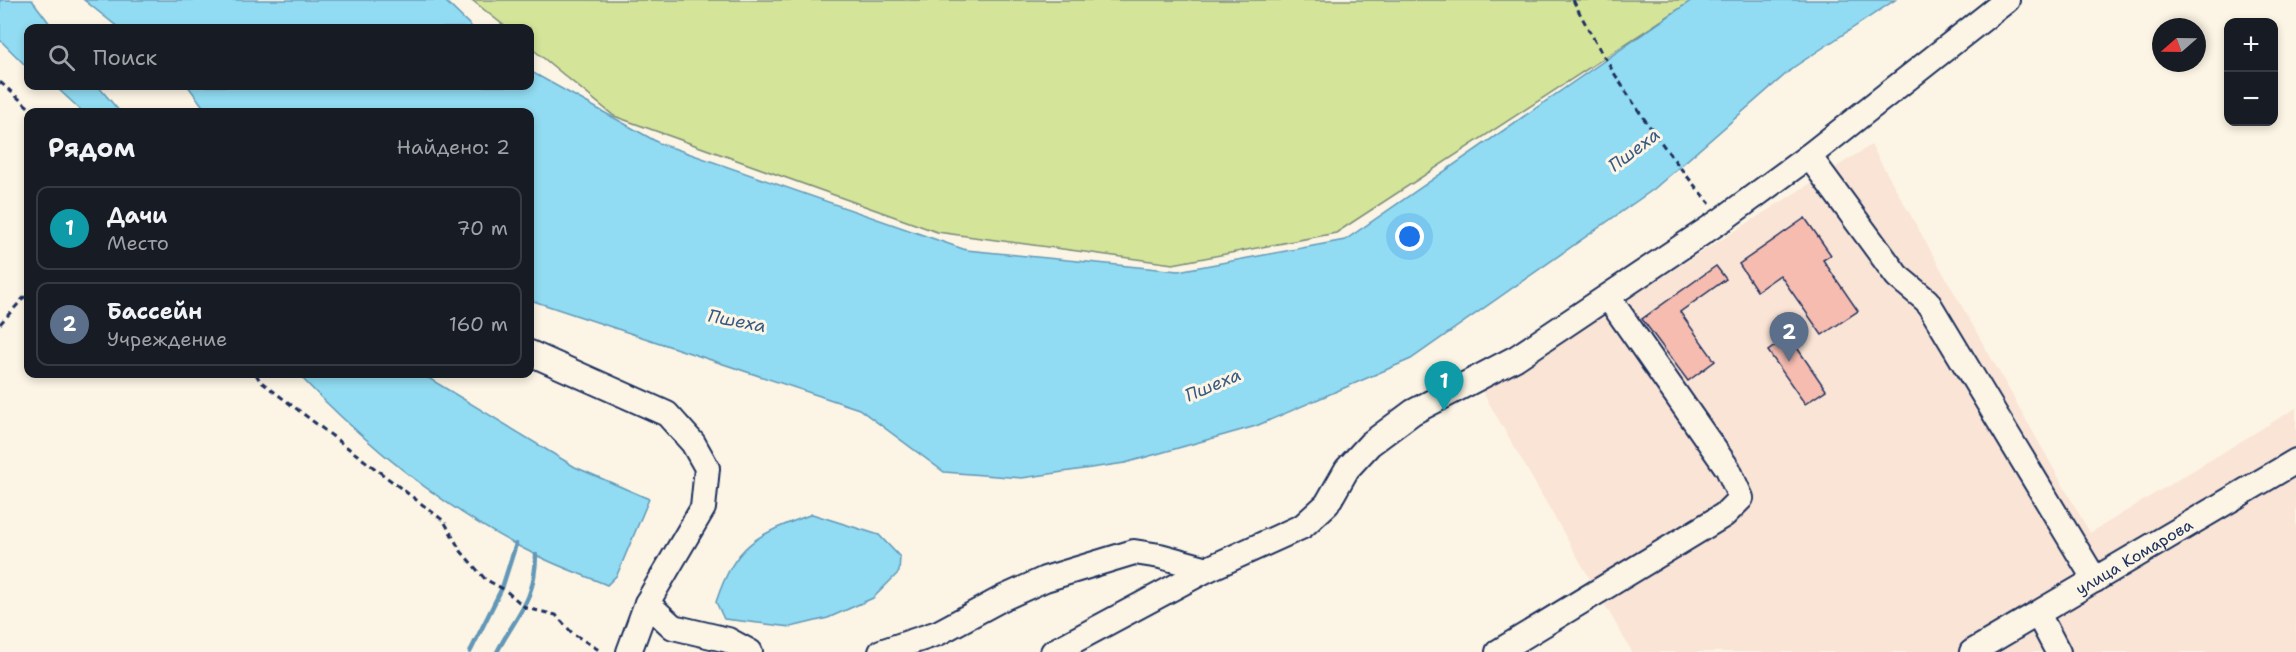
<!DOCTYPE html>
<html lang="ru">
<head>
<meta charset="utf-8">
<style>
	:root { --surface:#171b24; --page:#20242c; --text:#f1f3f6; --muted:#9ea1a6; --line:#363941; --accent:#c8321e }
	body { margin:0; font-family:"Shantell Sans",sans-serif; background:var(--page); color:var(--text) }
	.controls { position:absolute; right:18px; top:18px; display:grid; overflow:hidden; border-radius:12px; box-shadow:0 3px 9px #0003 }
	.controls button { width:54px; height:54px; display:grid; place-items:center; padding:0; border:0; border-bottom:2px solid var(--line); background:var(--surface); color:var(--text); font:30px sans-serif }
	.compass { position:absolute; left:2152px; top:18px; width:54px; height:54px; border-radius:50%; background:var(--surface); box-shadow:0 3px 9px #0003; rotate:250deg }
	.you { position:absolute; left:1410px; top:237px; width:21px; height:21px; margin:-15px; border:4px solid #fff; border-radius:50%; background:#1a73e8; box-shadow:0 0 0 9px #1a73e833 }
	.badge { display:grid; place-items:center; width:39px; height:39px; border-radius:50%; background:var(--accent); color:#fff; font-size:20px; font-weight:700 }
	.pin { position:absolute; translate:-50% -50px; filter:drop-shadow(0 2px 3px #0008) }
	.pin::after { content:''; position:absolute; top:32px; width:21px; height:18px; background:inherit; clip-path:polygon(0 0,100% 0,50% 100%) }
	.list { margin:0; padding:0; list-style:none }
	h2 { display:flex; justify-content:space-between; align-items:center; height:78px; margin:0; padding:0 24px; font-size:26px }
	h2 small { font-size:20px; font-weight:400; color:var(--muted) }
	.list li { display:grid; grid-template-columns:39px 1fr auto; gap:18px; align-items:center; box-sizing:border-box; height:84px; margin:0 12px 12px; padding:0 12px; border:2px solid var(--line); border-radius:12px }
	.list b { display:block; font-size:22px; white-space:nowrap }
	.list p { margin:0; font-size:20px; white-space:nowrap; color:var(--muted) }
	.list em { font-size:20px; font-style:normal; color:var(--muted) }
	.icon { flex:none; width:33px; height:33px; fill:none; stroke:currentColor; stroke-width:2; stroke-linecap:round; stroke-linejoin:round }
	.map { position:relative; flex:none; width:2296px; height:652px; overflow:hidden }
	.search { position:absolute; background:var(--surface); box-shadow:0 3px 9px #0003; left:24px; top:24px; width:510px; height:66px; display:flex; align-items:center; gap:15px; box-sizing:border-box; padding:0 21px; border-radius:12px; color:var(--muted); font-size:22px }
	.panel { position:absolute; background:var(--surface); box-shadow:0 3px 9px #0003; left:24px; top:108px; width:510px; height:270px; border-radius:12px }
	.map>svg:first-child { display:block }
	.built { fill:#fae4d5 }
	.green { fill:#d4e498; stroke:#788a7b; stroke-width:1.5 }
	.water { fill:#91dcf2; stroke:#6297b7; stroke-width:1.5 }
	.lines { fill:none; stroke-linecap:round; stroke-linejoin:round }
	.stream { stroke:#6297b7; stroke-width:4.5 }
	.building { fill:#f6bcb0; stroke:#1b2f5e; stroke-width:1.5 }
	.minor-casing { stroke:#1b2f5e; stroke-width:28 }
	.path { stroke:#1b2f5e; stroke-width:3; stroke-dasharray:6 4.5; stroke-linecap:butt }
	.minor { stroke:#fcf5e5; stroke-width:24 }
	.labels { text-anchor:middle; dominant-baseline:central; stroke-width:6; stroke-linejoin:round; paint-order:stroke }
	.street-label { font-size:16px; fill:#1b2f5e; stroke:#fcf5e5 }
	.water-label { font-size:18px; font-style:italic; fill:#385a83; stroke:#fcf5e5 }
</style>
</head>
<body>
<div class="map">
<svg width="2296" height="652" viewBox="0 0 2296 652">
	<rect width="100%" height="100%" fill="#fcf5e5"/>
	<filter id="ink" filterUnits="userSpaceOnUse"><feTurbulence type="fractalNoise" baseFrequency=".0167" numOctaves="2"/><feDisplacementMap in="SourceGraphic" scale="12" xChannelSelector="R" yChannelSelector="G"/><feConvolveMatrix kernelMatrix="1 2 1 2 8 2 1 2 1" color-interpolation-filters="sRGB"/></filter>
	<g filter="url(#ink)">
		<path class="built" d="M1871 145 2090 533 2296 408V652H1632L1482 391Z"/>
		<path class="green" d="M472 0H1693L1336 233 1173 264 937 232 614 116 530 47V28H507Z"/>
		<path class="water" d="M0 0H32L53 28H28V68L0 40Z
			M84 0H444L473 28H119Z
			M1692 0H1895L1794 67 1654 189 1411 359 1256 426 1125 463 1022 478 944 472 859 409 530 300V112H207L188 86H530V71L659 143 966 250 1178 271 1345 240Z
			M55 86H98L120 112H83Z
			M298 374H422L575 467 649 499 617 575 607 585C584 575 559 567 536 555 446 511 367 446 298 374Z
			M812 514 879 535 900 557 899 572 873 598 828 618 791 627 724 619 716 602C736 542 757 535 812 514Z"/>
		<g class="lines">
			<path class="stream" d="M470 652 502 588 516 544
				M497 652C517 614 535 602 536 555"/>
		</g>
		<path class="building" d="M1805 218 1831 255 1823 260 1858 311 1822 335 1780 275 1757 291 1739 264Z
			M1716 266 1726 279 1680 312 1715 361 1688 381 1642 319Z
			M1789 336 1826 390 1805 404 1768 351Z"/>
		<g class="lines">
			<g class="minor-casing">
				<g id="minor">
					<path d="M1809 156 1897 276 1927 301 2095 580"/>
					<path d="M530 353 667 414 693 443 707 468 703 508 647 603 629 652"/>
					<path d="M647 603 673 627 728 640 750 652"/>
					<path d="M2038 614 2058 652"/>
					<path d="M881 652 938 633 1003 598 1045 579 1134 552 1160 556 1208 569 1303 526 1327 504 1347 469 1370 444 1413 412 1516 358 1723 219 1809 156 2007 0"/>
					<path d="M1053 652 1208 569"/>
					<path d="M1498 652 1724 515 1741 498 1728 469 1608 297"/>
					<path id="s1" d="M1972 652 2296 461"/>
				</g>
			</g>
			<path class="path" d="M1573 0C1610 73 1657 142 1710 204
				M0 82 34 112
				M0 324 28 293
				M256 374 260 381 444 521 460 550 485 579 505 590 526 608 556 615 572 633 602 652"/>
			<use href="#minor" class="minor"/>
		</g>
	</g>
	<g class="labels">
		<g class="street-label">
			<text stroke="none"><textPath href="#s1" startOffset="188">улица Комарова</textPath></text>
		</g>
		<g class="water-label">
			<text transform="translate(1634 150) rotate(-37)">Пшеха</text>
			<text transform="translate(737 321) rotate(11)">Пшеха</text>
			<text transform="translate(1213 385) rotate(-23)">Пшеха</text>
		</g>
	</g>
</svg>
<div class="controls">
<button>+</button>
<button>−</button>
</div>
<svg class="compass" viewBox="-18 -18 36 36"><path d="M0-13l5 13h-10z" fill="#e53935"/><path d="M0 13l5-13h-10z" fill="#9ea1a6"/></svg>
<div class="you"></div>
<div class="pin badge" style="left:1444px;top:411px;background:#0f9aa8">1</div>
<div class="pin badge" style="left:1789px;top:362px;background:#5c6f8a">2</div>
<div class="search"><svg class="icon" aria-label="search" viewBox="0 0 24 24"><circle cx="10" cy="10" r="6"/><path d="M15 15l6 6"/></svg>Поиск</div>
<section class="panel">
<h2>Рядом<small>Найдено: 2</small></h2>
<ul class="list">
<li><span class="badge" style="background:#0f9aa8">1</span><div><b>Дачи</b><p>Место</p></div><em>70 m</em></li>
<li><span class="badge" style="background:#5c6f8a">2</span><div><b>Бассейн</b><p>Учреждение</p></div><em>160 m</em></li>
</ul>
</section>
</div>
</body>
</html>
